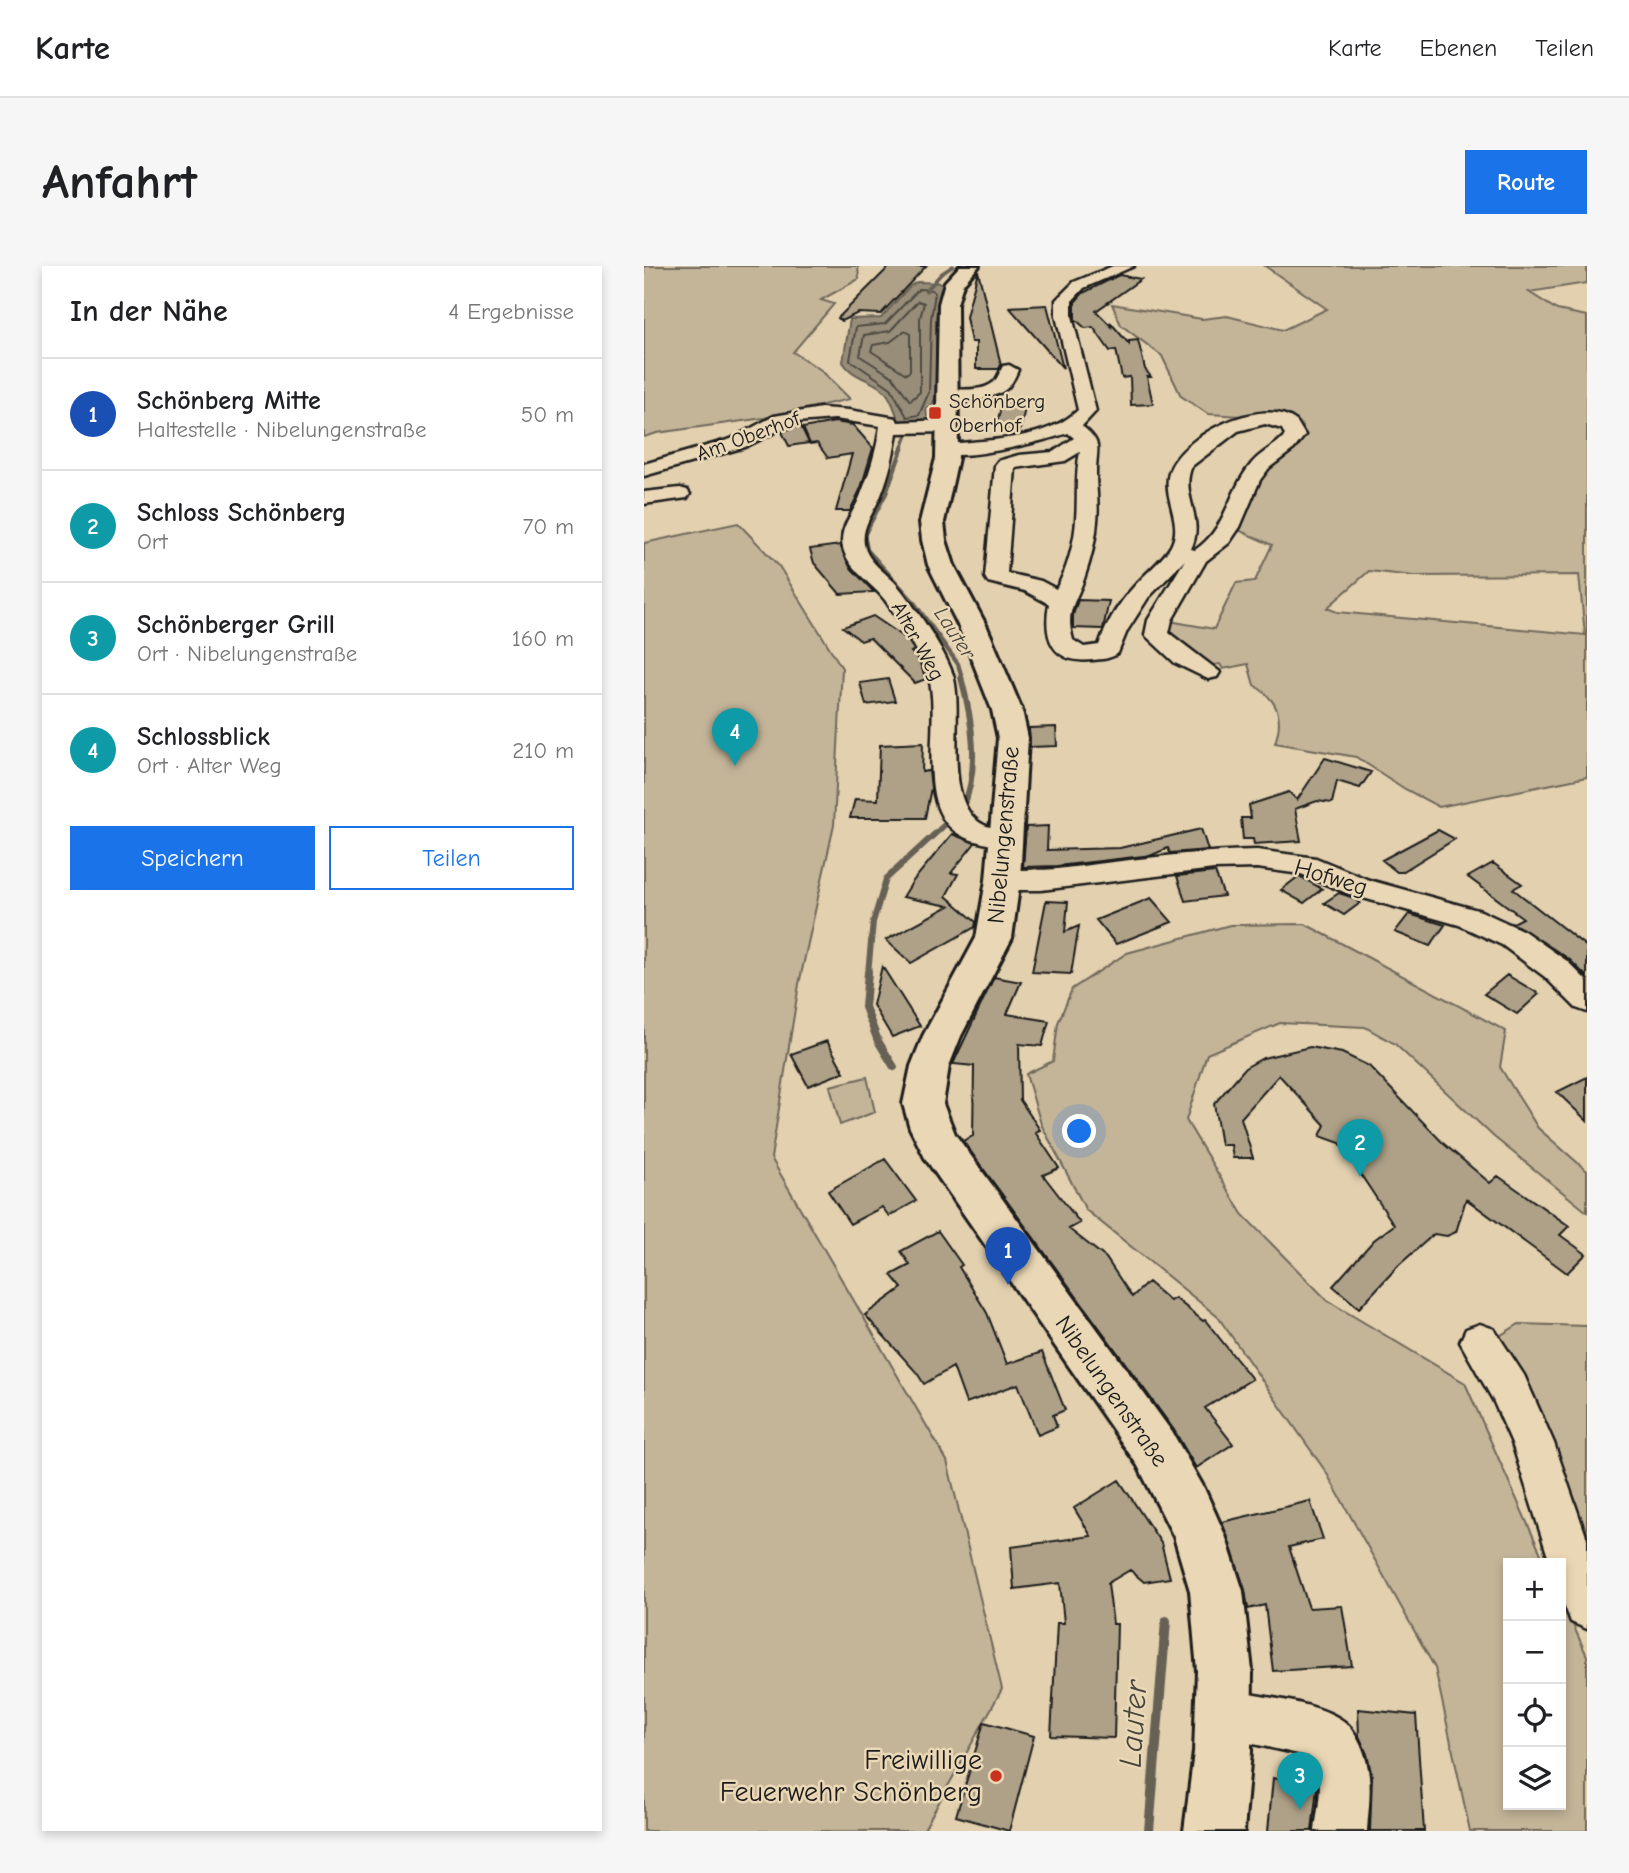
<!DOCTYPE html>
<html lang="de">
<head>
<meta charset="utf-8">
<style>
	:root { --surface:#fff; --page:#f6f6f6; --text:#202124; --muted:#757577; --line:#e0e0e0; --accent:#1a73e8 }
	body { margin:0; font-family:"Comic Neue",sans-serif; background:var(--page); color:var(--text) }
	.controls { position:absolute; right:21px; bottom:21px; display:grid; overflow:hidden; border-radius:0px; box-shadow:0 4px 10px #0003 }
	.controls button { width:63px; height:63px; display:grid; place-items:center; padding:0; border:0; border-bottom:2px solid var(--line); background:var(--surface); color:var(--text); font:35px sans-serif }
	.you { position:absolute; left:436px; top:866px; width:24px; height:24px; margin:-18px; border:5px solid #fff; border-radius:50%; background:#1a73e8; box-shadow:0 0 0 10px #1a73e833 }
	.badge { display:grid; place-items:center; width:46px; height:46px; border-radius:50%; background:var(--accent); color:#fff; font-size:23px; font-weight:700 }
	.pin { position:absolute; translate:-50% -58px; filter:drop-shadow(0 2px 4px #0008) }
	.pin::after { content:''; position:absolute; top:37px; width:24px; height:21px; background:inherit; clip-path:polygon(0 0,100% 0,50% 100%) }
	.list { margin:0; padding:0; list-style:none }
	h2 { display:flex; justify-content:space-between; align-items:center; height:91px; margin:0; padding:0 28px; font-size:30px }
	h2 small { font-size:23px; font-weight:400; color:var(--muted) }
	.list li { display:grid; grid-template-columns:46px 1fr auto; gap:21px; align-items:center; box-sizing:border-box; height:112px; padding:0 28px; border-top:2px solid var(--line) }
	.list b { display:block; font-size:26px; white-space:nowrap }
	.list p { margin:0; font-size:23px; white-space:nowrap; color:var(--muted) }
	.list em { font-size:23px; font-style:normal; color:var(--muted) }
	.actions { display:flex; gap:14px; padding:21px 28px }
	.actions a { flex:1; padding:16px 0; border:2px solid var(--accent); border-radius:0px; text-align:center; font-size:24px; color:var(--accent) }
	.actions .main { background:var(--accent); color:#fff }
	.icon { flex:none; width:38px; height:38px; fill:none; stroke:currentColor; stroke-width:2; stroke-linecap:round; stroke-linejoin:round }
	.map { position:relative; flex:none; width:943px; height:1565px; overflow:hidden; border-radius:0px }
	header { display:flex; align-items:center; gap:42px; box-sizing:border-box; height:98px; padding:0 35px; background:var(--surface); border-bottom:2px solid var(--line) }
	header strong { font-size:33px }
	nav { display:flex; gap:38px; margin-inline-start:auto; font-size:24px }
	.intro { display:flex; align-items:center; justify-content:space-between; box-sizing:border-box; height:168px; padding:0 42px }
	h1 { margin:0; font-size:49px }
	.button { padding:18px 32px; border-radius:0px; background:var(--accent); color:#fff; font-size:24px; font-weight:700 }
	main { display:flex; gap:42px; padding:0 42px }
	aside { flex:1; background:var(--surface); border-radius:0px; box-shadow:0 4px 10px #0003 }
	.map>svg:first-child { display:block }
	.green { fill:#c4b599; stroke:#70685a; stroke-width:2; fill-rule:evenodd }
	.water { fill:#988d79; stroke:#666054; stroke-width:2 }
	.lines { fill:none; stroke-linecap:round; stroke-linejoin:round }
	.shore { stroke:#4e4941; stroke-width:2 }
	.stream-far4 { stroke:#666054; stroke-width:3.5 }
	.stream-far3 { stroke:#666054; stroke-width:4.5 }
	.stream-far2 { stroke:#666054; stroke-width:6 }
	.stream-far1 { stroke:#666054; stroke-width:8 }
	.stream { stroke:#666054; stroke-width:10 }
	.building { fill:#aea188; stroke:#1c1c1c; stroke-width:2 }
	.minor-casing { stroke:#1c1c1c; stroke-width:5 }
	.major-casing { stroke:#1c1c1c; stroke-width:6 }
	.minor { fill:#ead7b5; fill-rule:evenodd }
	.major { fill:#ead7b5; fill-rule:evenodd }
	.poi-dot { fill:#c8321e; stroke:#ead7b5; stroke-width:2.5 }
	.labels { text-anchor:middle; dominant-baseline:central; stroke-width:5; stroke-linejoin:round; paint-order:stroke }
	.far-poi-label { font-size:21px; fill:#1c1c1c; stroke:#ead7b5; text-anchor:start }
	.far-street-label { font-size:21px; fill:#1c1c1c; stroke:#ead7b5 }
	.far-water-label { font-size:21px; font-style:italic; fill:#47443d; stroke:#ead7b5 }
	.street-label { font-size:24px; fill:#1c1c1c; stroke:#ead7b5 }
	.near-poi-label { font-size:28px; fill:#1c1c1c; stroke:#ead7b5; text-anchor:end }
	.near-water-label { font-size:32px; font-style:italic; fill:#47443d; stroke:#ead7b5 }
</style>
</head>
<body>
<header>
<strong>Karte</strong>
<nav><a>Karte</a><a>Ebenen</a><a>Teilen</a></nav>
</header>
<div class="intro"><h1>Anfahrt</h1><a class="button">Route</a></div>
<main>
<aside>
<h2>In der Nähe<small>4 Ergebnisse</small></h2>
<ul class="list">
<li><span class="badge" style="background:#1a4fb4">1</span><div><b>Schönberg Mitte</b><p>Haltestelle · Nibelungenstraße</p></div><em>50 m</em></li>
<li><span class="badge" style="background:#0f9aa8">2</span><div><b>Schloss Schönberg</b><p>Ort</p></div><em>70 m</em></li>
<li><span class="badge" style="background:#0f9aa8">3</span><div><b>Schönberger Grill</b><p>Ort · Nibelungenstraße</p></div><em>160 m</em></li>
<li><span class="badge" style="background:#0f9aa8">4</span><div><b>Schlossblick</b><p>Ort · Alter Weg</p></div><em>210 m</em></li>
</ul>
<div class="actions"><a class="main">Speichern</a><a>Teilen</a></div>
</aside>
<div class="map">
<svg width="943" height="1565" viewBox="0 0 943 1565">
	<rect width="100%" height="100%" fill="#e2d0af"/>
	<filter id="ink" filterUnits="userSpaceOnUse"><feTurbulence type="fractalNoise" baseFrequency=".0143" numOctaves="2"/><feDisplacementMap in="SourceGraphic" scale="14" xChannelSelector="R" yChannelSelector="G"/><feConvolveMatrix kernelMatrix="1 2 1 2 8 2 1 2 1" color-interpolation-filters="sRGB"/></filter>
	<g filter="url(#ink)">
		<path class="green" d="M0 0H214L215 13 177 34 190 38 149 86 177 104 206 133 120 152 13 167 0 171Z
			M621 0H943V17L885 26 913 44 943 50V511L795 541 761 523 712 491 631 477C640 451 634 434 610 419L604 398 579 403 576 398 563 400C546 388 527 377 525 355L570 363 592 317 611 315 628 279 594 264 610 218 625 197 661 171 649 153 564 148 537 130 518 90 477 59 468 38 558 53 583 50 639 64 683 43ZM725 305 770 310 935 309 941 369 693 346 683 342Z
			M94 257 135 300 198 402 190 559 155 718 127 892 303 1195 358 1423 279 1565H0V277Z
			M661 658 862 765 856 801 894 862 943 905V946L850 871 751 778 721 761 636 757 563 788 542 854 598 948 684 1035 821 1117 901 1297H864V1539H917V1332L943 1390V1565H826L791 1402 682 1206 574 1051 442 944 397 858 382 808 409 795 414 757 428 723 483 687 586 659Z
			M223 811 231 846 196 859 186 820Z
			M875 1058 943 1060V1286L854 1071Z"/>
		<path class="water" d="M273 16 301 17 292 52V130L287 142H282L284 157 256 158C251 146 248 130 237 122 225 113 207 110 199 96L206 53 237 52 266 20Z"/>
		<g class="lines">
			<path class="shore" d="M275 23 288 24 291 27 287 53 285 126 275 149 263 151 247 122 206 94 212 61 241 58Z
				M274 35 280 37 276 52V126L266 135 249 111 216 90 220 69 246 65Z
				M261 65 266 68V105L262 108 227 85 229 79 246 76Z"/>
			<path class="stream-far4" d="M282 25 297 8 309 0
				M258 182 267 158"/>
			<path class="stream-far3" d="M259 180 242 227 220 269 223 284 268 334 314 398 318 412"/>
			<path class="stream-far2" d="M317 411C328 453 337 503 318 544
				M224 707 229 656 242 613 308 552"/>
			<path class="stream-far1" d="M224 706 221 741 234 775 250 801"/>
			<path class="stream" d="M505 1565 522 1355"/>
		</g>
		<path class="building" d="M246 0H282L237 48 214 47 197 55 194 52Z
			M334 5 357 99 355 103H332V76H327L322 51Z
			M475 9 497 13 452 45 467 60 466 56 485 78V75L494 74 501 103 507 111H503L509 138 487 139 486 111 478 112 472 84 466 85 449 61 441 62 431 53V36L439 27Z
			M403 39 419 102 365 41Z
			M359 134H383L375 168 366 169 353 157Z
			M191 156 209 159 229 182 217 222 206 245H192L208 188 184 192 173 177 166 178 159 162Z
			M156 158 165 177 145 180 138 166Z
			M196 279 206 301 230 326 196 328 170 297 166 283Z
			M434 334 465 335 459 363 429 362V349Z
			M229 350 263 373 270 384 267 386 274 393 282 413 271 417 226 372 217 375 199 361Z
			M244 413 251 435 222 439 216 417Z
			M412 461 413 480 386 481 385 462Z
			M279 477 278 506 285 505 287 522 281 552H206L211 533 234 534 236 479Z
			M681 492 727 506 716 522 693 515 688 537 673 535 651 543 657 575 610 578 609 573H599L597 552H607L605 539 645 526 653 534Z
			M404 560 403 584 476 582 557 563 564 584 526 587 524 582 508 589 413 600 379 601 382 561Z
			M794 564 811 573 758 606H753L738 594Z
			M308 568 331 577 307 607 314 608 302 630 332 656 331 661 267 697 242 674 305 640 259 631 269 615Z
			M849 597 878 618 869 623 943 681V711L925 693 869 657 879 652 824 611Z
			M571 606 580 630 541 635 533 610Z
			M655 610 678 623 660 637 637 624Z
			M695 627 707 631 716 637 700 649 680 637Z
			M507 632 528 656 472 678 452 654Z
			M402 635 424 636 421 666 435 660 427 708 388 706Z
			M765 648 801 659 786 680 751 666Z
			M238 700 276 760 248 771 229 739Z
			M863 709 895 728 873 748 840 728Z
			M350 711 377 716 363 748 405 755 398 780 375 778 376 834 396 864 391 866 415 902 399 909 436 957 425 963 462 992 488 1031 504 1016 526 1035 531 1032 559 1055 561 1054 608 1113 561 1142 589 1178 552 1202 530 1164 319 875 329 870 330 800 309 798Z
			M183 775 200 806 164 820 147 788Z
			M666 781 698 787 725 800 800 878 846 917 854 910 925 960 916 969 942 988 923 1007 822 933 812 966 803 970 790 968 755 999 715 1042 689 1020 730 974 750 959 696 877 676 870 681 859 635 809 597 852 609 892H589L587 879H577L570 838 601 802 619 792Z
			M943 811V855L913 826Z
			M241 893 272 935 245 950 238 941 206 958 184 925Z
			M294 965 318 999 315 1001 343 1047 363 1098 398 1086 421 1144 409 1149 413 1161 394 1169 374 1118 322 1137 309 1101 280 1118 273 1107 221 1049 258 1022 247 1009 266 999 257 985Z
			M475 1214 517 1277 526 1312 500 1316 486 1304 464 1317 469 1358H473L470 1472 407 1470 413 1357H420L416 1317 370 1323 367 1281 447 1270 430 1242Z
			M666 1235 679 1273 645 1281 665 1342 698 1340 708 1400 629 1405 621 1339 604 1343 601 1324 578 1256Z
			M714 1443 772 1449 780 1565H726L728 1511 723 1488 715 1470Z
			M340 1456 390 1470 365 1565 312 1550Z
			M629 1512 673 1521 668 1565H624Z"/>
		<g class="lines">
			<g class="minor-casing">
				<path id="minor" d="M469 0H490L440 22 428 35V50L452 145 438 160C460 178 452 181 452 207 452 223 455 239 453 255 452 273 446 296 440 313 431 338 421 345 429 374L440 381 455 379C463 354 480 330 498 312 508 302 520 292 527 280 540 256 518 232 525 207 535 171 619 128 652 155 655 158 658 165 661 169L650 183 625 202 616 214 596 261 585 277 562 295 528 354 525 367 576 406 573 411 564 413 531 397 501 369 504 354 541 294 504 332 483 365 474 387C467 393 458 393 448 394 408 398 399 372 405 338L381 325 344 316 341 311 351 199 354 195 375 189 409 186 430 172 424 167C403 174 307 200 294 184L304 178C344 174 403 174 434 144L412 50V34L430 16ZM621 158 638 163 641 169C632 180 617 186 608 197 584 225 583 263 551 284L547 283C562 252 535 229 548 200L594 165ZM436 186C431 208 434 230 432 253 431 275 423 305 412 323L397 315 363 307 371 202 421 195Z
					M365 99 374 104C371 111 368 118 362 123 351 133 304 143 294 131 307 117 334 130 350 116 354 112 356 105 359 100Z
					M177 142 205 144 252 152 254 156 303 154 312 160 303 166 253 167C250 188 245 209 237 229 231 245 217 260 220 278 223 296 242 306 253 319 271 341 300 382 309 409 321 450 296 537 340 559 349 563 361 563 371 566L375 572 371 578C358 582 347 579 335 576 257 559 304 453 282 403 271 379 256 355 241 334 227 316 199 300 198 275 198 258 210 246 216 231 225 209 233 183 236 160L191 153 152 156 101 181 0 210V198L87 173 130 150Z
					M36 222 43 224 46 228 43 232 0 238V226Z
					M613 584 672 592 725 614 837 645 880 665 923 695 943 715V746L932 742 901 711 858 679 815 659 705 628 657 608 613 602 570 603 397 624H359L349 621 344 614 349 607C369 602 392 605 413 603 480 595 546 585 613 584Z
					M836 1058 850 1063 880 1109 910 1177 943 1273V1363L927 1356 917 1330V1297H906L868 1177 849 1134 816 1076 822 1063Z
					M582 1424C615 1431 676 1435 702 1457 715 1468 724 1494 725 1511 727 1529 724 1547 723 1565H671C673 1543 684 1505 664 1490L582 1472 565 1465 558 1448 565 1431Z"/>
			</g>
			<g class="major-casing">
				<path id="major" d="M316 0H335L319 18 313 38 314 192 300 256 302 274 310 299 343 361 378 444 384 472 376 614 368 672 317 770 305 800 299 838 311 868 528 1166 560 1222 581 1269 599 1325 608 1405 607 1486 600 1565H540L550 1486 553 1405 546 1325 530 1271 494 1200 281 892 266 862 259 838 267 800 279 770 332 672 342 614 354 472 348 444 315 361 284 299 278 274 276 256 292 192 295 38 301 16Z"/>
			</g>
			<use href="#minor" class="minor"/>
			<use href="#major" class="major"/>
		</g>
	</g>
	<g class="poi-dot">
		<rect x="284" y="140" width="14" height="14" rx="3.5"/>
		<circle cx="352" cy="1510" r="7"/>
	</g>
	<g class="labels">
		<g class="far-poi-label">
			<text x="305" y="135">Schönberg<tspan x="305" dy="24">Oberhof</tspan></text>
		</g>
		<g class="far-street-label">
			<text transform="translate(104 170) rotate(-20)">Am Oberhof</text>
			<text transform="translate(274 375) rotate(61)">Alter Weg</text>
		</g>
		<g class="far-water-label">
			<text transform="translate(311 367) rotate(57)">Lauter</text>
		</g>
		<g class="street-label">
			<text transform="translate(359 569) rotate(-85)">Nibelungenstraße</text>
			<text transform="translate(687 611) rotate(17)">Hofweg</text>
			<text transform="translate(468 1125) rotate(55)">Nibelungenstraße</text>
		</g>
		<g class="near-poi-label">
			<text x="338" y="1494">Freiwillige<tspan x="338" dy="32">Feuerwehr Schönberg</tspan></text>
		</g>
		<g class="near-water-label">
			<text transform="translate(489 1458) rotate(-86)">Lauter</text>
		</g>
	</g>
</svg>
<div class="controls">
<button>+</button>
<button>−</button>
<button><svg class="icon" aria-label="locate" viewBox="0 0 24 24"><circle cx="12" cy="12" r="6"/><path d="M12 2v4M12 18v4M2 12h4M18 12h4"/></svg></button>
<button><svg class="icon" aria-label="layers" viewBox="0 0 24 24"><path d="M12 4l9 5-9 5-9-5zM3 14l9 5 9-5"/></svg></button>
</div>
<div class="you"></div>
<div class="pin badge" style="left:364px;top:1019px;background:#1a4fb4">1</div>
<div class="pin badge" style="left:716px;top:911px;background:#0f9aa8">2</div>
<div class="pin badge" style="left:656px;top:1544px;background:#0f9aa8">3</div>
<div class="pin badge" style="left:91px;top:500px;background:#0f9aa8">4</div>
</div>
</main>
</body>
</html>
